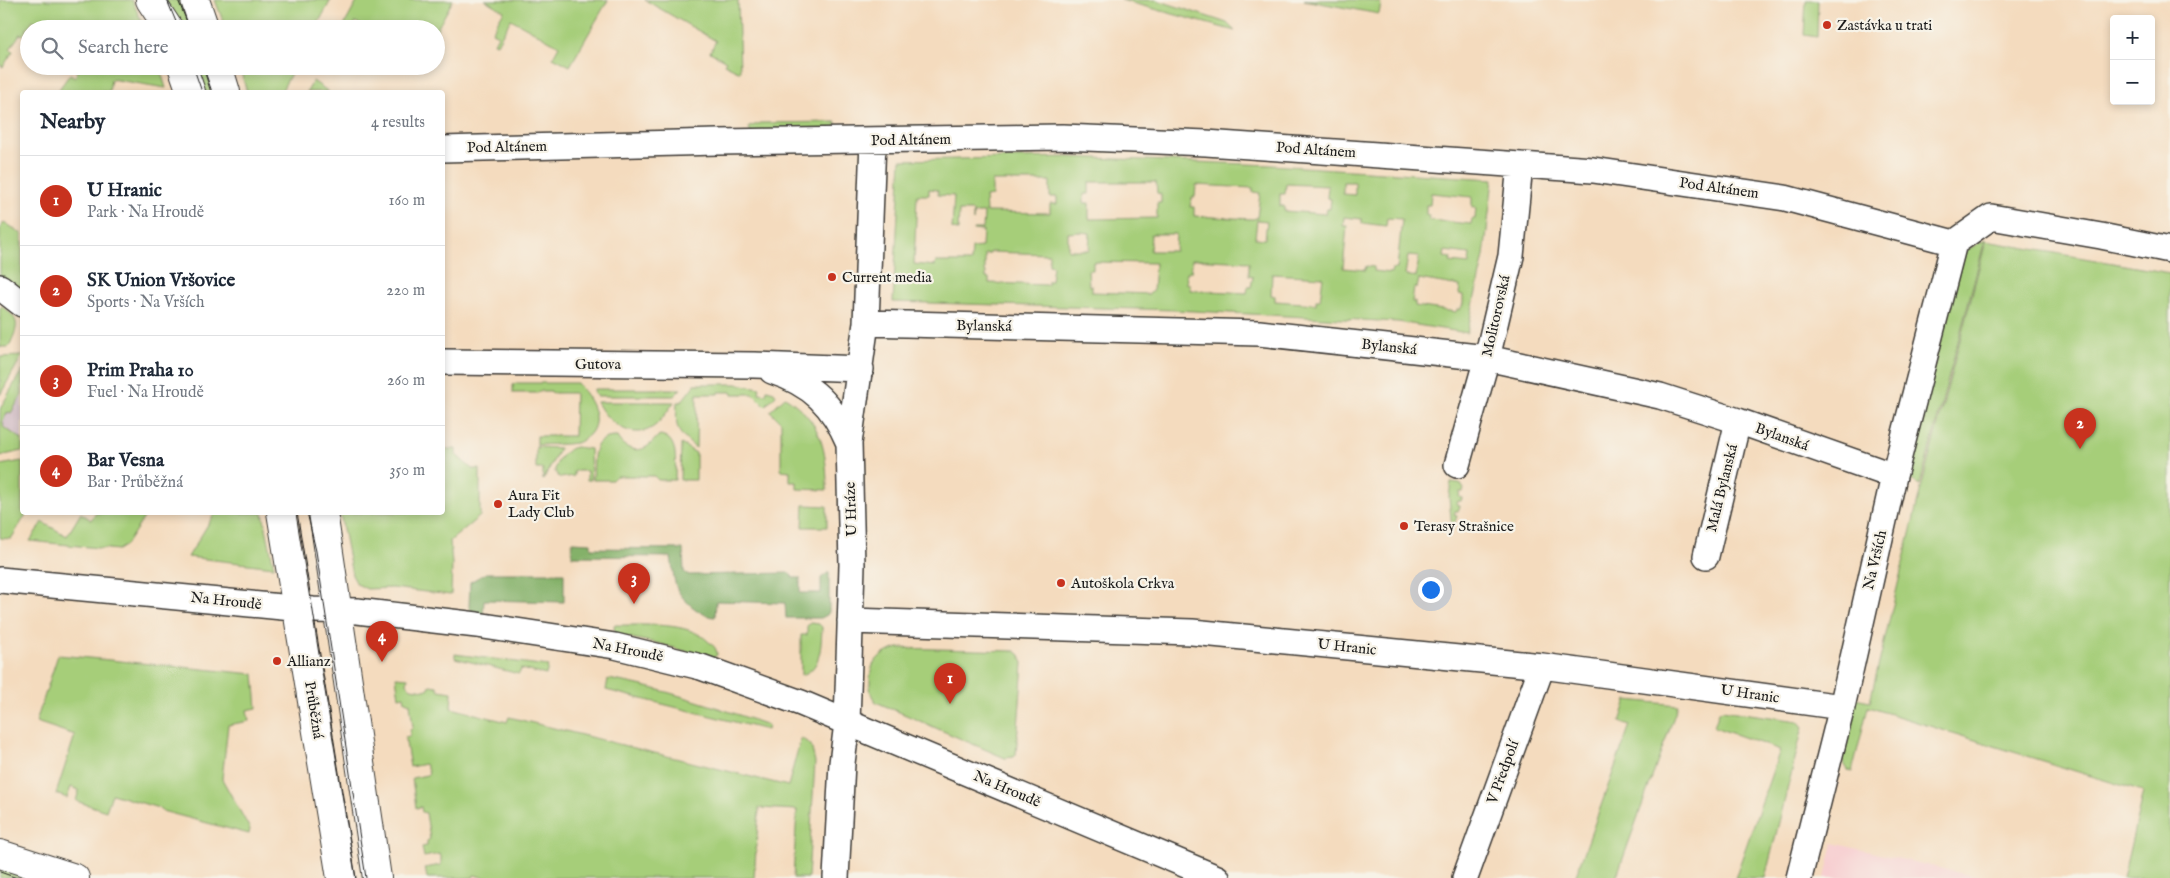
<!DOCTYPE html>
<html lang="en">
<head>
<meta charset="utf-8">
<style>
	:root { --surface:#fff; --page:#f6f6f7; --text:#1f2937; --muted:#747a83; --line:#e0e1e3; --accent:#c8321e }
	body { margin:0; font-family:"IM FELL English",serif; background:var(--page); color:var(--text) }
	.controls { position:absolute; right:15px; top:15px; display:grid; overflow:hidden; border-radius:5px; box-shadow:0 2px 8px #0003 }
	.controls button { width:45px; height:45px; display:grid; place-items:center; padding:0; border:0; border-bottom:1px solid var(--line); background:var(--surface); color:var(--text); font:25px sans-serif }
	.you { position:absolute; left:1430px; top:589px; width:18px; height:18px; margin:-12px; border:4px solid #fff; border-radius:50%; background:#1a73e8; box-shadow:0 0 0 8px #1a73e833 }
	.badge { display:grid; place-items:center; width:32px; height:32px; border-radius:50%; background:var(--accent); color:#fff; font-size:16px; font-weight:700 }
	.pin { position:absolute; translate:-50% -41px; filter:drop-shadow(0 1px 2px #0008) }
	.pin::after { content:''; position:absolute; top:26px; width:18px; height:15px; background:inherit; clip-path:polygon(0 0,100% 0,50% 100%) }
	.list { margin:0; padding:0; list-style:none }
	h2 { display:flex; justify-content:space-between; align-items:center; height:65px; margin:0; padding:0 20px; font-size:21px }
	h2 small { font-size:16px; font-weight:400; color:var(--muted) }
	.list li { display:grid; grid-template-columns:32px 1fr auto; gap:15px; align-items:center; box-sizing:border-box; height:90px; padding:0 20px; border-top:1px solid var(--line) }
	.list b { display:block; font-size:19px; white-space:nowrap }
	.list p { margin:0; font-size:16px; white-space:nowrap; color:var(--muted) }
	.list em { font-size:16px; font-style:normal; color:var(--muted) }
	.icon { flex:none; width:28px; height:28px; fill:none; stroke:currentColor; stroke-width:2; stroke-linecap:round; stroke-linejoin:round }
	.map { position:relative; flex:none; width:2170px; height:878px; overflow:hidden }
	.search { position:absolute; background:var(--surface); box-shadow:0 2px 8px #0003; left:20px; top:20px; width:425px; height:55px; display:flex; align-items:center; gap:12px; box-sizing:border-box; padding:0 18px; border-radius:28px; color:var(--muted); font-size:19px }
	.panel { position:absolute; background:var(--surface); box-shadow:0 2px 8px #0003; left:20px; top:90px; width:425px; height:425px; border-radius:5px }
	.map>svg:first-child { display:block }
	.built { fill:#f7cfd1 }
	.industrial { fill:#d2bdc6 }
	.green { fill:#a6ce79; stroke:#61754a; fill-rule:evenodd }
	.forest { fill:#84b169; stroke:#506642 }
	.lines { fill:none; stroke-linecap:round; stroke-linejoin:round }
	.minor-casing { stroke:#3c3934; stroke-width:28 }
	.secondary-casing { stroke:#3c3934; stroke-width:30 }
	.minor { stroke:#fff; stroke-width:25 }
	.secondary { stroke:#fff; stroke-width:28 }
	.tram { stroke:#1c1c1c; stroke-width:1 }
	.poi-dot { fill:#c8321e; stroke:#f7f3e8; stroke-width:2 }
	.labels { text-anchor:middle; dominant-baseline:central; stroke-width:4.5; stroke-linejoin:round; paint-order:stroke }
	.poi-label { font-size:15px; fill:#1c1c1c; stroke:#f7f3e8; text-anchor:start }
	.street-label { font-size:15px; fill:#1c1c1c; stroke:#f7f3e8 }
</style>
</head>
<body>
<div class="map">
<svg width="2170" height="878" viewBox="0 0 2170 878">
	<rect width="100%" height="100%" fill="#f7f3e8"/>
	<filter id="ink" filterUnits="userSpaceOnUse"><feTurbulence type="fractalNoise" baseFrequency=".02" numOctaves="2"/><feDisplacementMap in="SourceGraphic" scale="10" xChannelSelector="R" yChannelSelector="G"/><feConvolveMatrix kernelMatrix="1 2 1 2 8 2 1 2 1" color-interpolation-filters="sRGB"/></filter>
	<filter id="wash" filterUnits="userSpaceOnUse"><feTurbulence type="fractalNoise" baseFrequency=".0096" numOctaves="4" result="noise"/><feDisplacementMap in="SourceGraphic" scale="20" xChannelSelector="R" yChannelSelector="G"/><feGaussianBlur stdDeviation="1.12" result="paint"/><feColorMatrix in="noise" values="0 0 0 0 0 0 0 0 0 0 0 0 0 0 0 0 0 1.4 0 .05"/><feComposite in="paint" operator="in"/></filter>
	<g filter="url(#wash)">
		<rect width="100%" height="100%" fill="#f4dbbe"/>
		<path class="built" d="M1833 843 1981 878H1825Z"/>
		<path class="industrial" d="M22 395V439L3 426 2 422 8 412 11 413Z"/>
		<path class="green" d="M0 0H132L145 29H53L51 27 46 29 33 20 23 35 20 34 10 49 13 51 3 67 0 65Z
			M161 0H186L196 29H174Z
			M215 0H331L315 29H226Z
			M358 0H453L436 31V29H368L356 22 352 28 348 26 346 29H342Z
			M485 0H608L570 66 553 57 559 46 511 19 497 44 494 43 498 35 492 32 504 11Z
			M645 0H738L740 72 724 64 726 61 710 52 716 41Z
			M1121 0H1157L1227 23 1235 31Z
			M1304 0H1369L1381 3 1379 14Z
			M1806 0H1818L1817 37 1804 35Z
			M71 66H159L166 88 111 79 109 92H57L70 74 75 77 78 71Z
			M187 66H209L218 92H196Z
			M239 66H295L281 92H247Z
			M313 81 329 92H307Z
			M836 122V133L751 135 749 127 761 123Z
			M1068 157 1271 165 1493 179 1484 256 1467 333 1398 322 1175 310 893 302 901 160ZM992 181H1050V197H1057V204H1050V213L986 212 985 197 992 196ZM1089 182H1156L1157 193 1161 194V203H1157V218L1089 219V203H1084V194H1089ZM1343 182H1355V195L1343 194ZM1286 184 1328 186 1327 198 1331 199 1330 209H1326L1325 214 1284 211V206H1280V194H1285ZM1196 185 1253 188V192L1260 193 1257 218 1252 219 1194 216V207H1190L1192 197H1195ZM929 189 938 190V195L954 196 952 229 958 230 959 211H973V221L974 213H984L983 229H973V230L983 231 982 247 972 248 971 262H936L935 266 914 264 917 195H929ZM1431 193 1472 197V207H1476L1475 219H1472L1471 224 1429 220 1430 215H1426V205H1430ZM1344 217 1362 219V223L1386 226 1387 218 1402 219 1397 269H1392L1391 273 1374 271V267L1366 266 1365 270 1343 268 1347 226H1343ZM1257 220 1267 221 1265 239 1255 238ZM1079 232 1090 233 1089 250H1068V233ZM1151 234H1176L1175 251H1150ZM1445 251 1470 254 1469 264 1450 262 1451 258 1444 257ZM990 252 1049 254V265L1053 266 1051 281H1048V285L989 283V278H986V272H985V254H990ZM1408 256 1419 257 1416 277 1405 275ZM1192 259 1249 262V276L1253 277 1251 287H1248L1247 293 1190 290V284H1187L1186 272H1191ZM1093 262 1155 263 1153 292H1150V294L1092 292V286H1089L1088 270H1093ZM1272 274 1323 277 1320 300H1316V304L1275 301V296L1271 295ZM1419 279 1460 286 1459 294 1463 295V304L1460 310 1457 309 1456 312 1415 306V302H1412L1414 288H1417Z
			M4 222 22 234V292L0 275V229Z
			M1985 240 1920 485 1909 479 1907 471 1961 259 1968 249Z
			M1986 241 2170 273V878H2123L2143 792 1868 707 1852 772 1848 770 1838 754 1855 698 1870 701 1920 492Z
			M2 306C22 322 18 325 9 347H0V308Z
			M22 356 0 395V357Z
			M22 370V395L11 413 8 412 2 422 4 423 3 427 22 439V451L0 456V409Z
			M516 383H577C589 397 604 419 589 435 585 438 580 442 576 443 564 445 549 444 537 445V436H574L575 393H552L551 391H539L538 393H513V385Z
			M695 384H737L760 388 759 393 766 394 767 390 774 392 776 395 765 406 753 394H732V392H719V394H697L696 448C674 431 676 427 677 402H681Z
			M594 389H681L674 396H597L594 393Z
			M785 397C821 420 827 449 827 490L797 489V482H790V471L781 470V422L770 411Z
			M597 402H674C669 409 664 417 657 424 635 444 607 423 597 402Z
			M660 435C680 438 675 465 675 480H658L654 476H616L612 480H593C595 458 589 437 617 437 623 448 637 454 648 446 653 443 655 438 660 435Z
			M681 444 696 453V480H680Z
			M536 447 560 448 543 480V469H536Z
			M576 447 590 449 591 480H587V471H574V476L560 478 555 472C555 461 565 449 576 447Z
			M443 449H456V455L472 469H480V516L450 541 452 564 451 595 392 588 367 589 357 584 352 575 340 513 442 512Z
			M22 461V512L27 513 11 539 0 538V465Z
			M1451 482 1460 483 1464 489 1463 492H1460L1459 497 1462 498 1461 501H1458L1457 505 1460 506 1458 511H1455L1454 515 1457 516 1452 530 1449 497Z
			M804 505 827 506V527H803Z
			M81 513 91 520 96 513H147L126 545 118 550 30 541 42 522 67 536Z
			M215 513H263L274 567 188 557Z
			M810 623 819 624 822 627C821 644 822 670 801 675V635H807V626Z
			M614 625C644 626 687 620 709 642 714 646 717 649 717 655L713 658H708L661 644 620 636 615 635Z
			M898 648 1015 651 1020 655 1023 663 1016 754 1014 757 1005 758 876 702C870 695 870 689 870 680 870 661 881 653 898 648Z
			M455 654 548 666 546 675 521 669 519 674 455 658Z
			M58 655 254 674 257 708 247 710 249 721 228 725 222 779 250 829 249 834 162 811V809L112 794 106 811 76 801 79 790 71 787 67 798 56 794 75 735 36 722Z
			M396 677 408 678 407 684 411 688 425 690 429 688 430 685 437 686 439 690 452 692 451 708 507 722 509 717 788 786 801 738 811 745 815 762 808 878H793L797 810 759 808 754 878H485L474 875 473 878H427L425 868 441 865V856L439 854 424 857 422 847 427 846V841L430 839 426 813 422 812 421 807 416 808 412 778 427 775 429 773 425 764 410 767 405 737 410 736V730L413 728 410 703 405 701 404 696 399 697Z
			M608 679C663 688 716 707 768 725L767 730 606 690Z
			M1627 700 1678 705 1616 878H1575L1630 725 1620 722Z
			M1722 710 1798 721 1803 727 1765 878H1735L1780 750 1714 727 1719 712Z
			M0 861 55 878H0Z"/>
		<path class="forest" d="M572 542 591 543V548L683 549 684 572 689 575 790 573 793 578H800V593H821V578L829 572V612L827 615 821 618H786L785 603 716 601 715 617C702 617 683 601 677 589 673 579 673 567 671 557L572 556Z
			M486 573H564V602L484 600 483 616 473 613 469 607 470 582Z"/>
	</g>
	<g filter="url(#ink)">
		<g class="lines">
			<g class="minor-casing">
				<path id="minor" d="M442 149 718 142 1063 137 1206 143 1593 170 1785 198 1954 243 1991 217 2101 236 2170 250
					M0 287 22 304
					M866 323 1259 333 1487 358 1660 396 1738 421 1894 476
					M442 362 754 365 861 369
					M772 371C812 384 833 405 849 443
					M1457 465 1487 358 1511 256 1520 165
					M1706 556 1738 421
					M0 580 313 610 357 611 477 625 615 646 701 667 801 703 1217 878
					M850 621 1192 632 1542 666 1842 707
					M836 878 842 763 847 723 852 565 849 443 866 323 873 141
					M1465 878 1542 666
					M1799 878 1842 707 1894 476 1954 243"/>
			</g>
			<g class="secondary-casing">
				<path id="secondary" d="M150 0 169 29
					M195 0 205 29
					M182 66 191 92
					M218 66 226 92
					M281 512 341 878
					M323 512 377 878
					M0 854 75 878"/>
			</g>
			<use href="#minor" class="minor"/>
			<use href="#secondary" class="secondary"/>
			<path class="tram" d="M167 0 179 29
				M178 0 190 29
				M193 66 202 92
				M203 66 212 92
				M297 512 356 878
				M307 512 316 551 366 878
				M0 872 17 878"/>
		</g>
	</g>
	<g class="poi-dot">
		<circle cx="1827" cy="25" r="5"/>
		<circle cx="832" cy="277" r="5"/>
		<circle cx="498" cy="504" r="5"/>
		<circle cx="1404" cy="526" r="5"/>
		<circle cx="1061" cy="583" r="5"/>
		<circle cx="277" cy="661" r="5"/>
	</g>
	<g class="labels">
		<g class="poi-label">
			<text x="1837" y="25">Zastávka u trati</text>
			<text x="842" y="277">Current media</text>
			<text x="508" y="495">Aura Fit<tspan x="508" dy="17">Lady Club</tspan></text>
			<text x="1414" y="526">Terasy Strašnice</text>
			<text x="1071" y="583">Autoškola Crkva</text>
			<text x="287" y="661">Allianz</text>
		</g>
		<g class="street-label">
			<text transform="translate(911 140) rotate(-1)">Pod Altánem</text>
			<text transform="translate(507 147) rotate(-1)">Pod Altánem</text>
			<text transform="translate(1316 150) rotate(4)">Pod Altánem</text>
			<text transform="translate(1719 188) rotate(8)">Pod Altánem</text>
			<text transform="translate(1496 316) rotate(-77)">Molitorovská</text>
			<text transform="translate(984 326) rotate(1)">Bylanská</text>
			<text transform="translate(1389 347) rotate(6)">Bylanská</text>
			<text x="598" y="364">Gutova</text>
			<text transform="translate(1782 437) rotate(20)">Bylanská</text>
			<text transform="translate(1722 488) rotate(-76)">Malá Bylanská</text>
			<text transform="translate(851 509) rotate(-92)">U Hráze</text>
			<text transform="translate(1875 560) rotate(-77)">Na Vrších</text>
			<text transform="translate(226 601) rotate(6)">Na Hroudě</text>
			<text transform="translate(1347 647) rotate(6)">U Hranic</text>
			<text transform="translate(628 650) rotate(11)">Na Hroudě</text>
			<text transform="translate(1750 694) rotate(8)">U Hranic</text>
			<text transform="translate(314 710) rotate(81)">Průběžná</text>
			<text transform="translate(1503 772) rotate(-70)">V Předpolí</text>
			<text transform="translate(1007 789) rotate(23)">Na Hroudě</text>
		</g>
	</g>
</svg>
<div class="controls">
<button>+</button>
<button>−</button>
</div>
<div class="you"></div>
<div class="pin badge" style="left:950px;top:704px">1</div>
<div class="pin badge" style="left:2080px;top:449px">2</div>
<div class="pin badge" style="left:634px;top:604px">3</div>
<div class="pin badge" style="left:382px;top:662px">4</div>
<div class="search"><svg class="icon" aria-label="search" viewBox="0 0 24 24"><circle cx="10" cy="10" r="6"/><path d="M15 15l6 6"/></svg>Search here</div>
<section class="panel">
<h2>Nearby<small>4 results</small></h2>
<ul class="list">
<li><span class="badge">1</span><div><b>U Hranic</b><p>Park · Na Hroudě</p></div><em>160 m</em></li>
<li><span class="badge">2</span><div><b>SK Union Vršovice</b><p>Sports · Na Vrších</p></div><em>220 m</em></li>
<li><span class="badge">3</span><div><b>Prim Praha 10</b><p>Fuel · Na Hroudě</p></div><em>260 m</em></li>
<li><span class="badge">4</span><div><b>Bar Vesna</b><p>Bar · Průběžná</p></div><em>350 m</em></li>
</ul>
</section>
</div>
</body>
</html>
